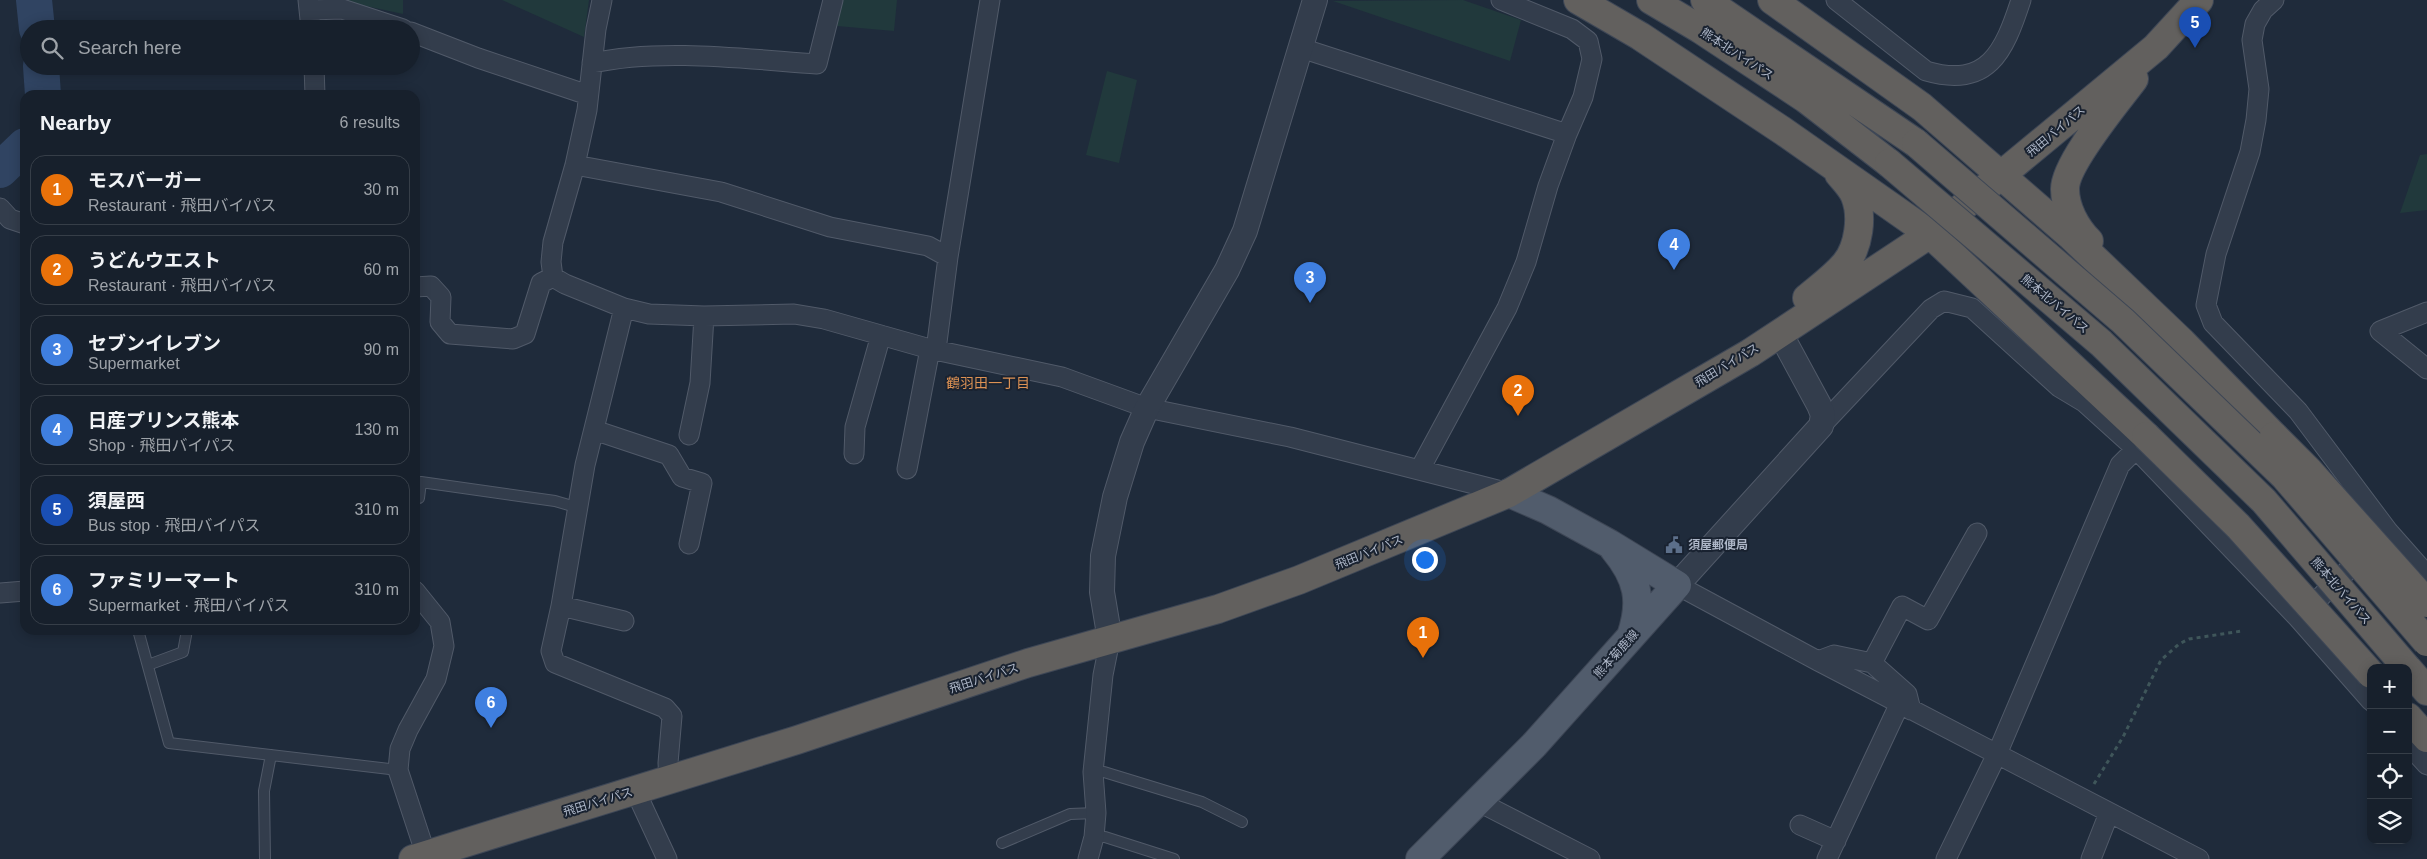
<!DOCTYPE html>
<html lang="en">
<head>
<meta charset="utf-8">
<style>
	:root { --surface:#17202c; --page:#242d38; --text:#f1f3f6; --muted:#9ea3a9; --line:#363e48; --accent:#1a73e8 }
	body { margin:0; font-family:Arial,"Noto Sans JP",sans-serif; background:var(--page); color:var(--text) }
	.controls { position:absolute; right:15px; bottom:15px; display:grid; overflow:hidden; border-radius:10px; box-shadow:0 2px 12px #0003 }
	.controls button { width:45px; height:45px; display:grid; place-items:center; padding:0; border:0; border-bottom:1px solid var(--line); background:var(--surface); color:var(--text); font:25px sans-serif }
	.you { position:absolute; left:1424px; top:559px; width:18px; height:18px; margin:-12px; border:4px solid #fff; border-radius:50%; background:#1a73e8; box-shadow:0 0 0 8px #1a73e833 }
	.badge { display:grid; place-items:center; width:32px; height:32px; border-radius:50%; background:var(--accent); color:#fff; font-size:16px; font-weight:700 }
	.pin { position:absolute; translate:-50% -41px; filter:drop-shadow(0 1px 2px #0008) }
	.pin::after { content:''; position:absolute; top:26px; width:18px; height:15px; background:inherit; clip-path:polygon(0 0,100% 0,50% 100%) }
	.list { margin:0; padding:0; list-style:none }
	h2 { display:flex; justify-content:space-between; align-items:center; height:65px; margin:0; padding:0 20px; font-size:21px }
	h2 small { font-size:16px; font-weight:400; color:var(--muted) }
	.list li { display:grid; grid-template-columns:32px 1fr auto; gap:15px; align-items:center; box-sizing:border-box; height:70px; margin:0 10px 10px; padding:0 10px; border:1px solid var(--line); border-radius:15px }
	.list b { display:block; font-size:19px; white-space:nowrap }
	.list p { margin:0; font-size:16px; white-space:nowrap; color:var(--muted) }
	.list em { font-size:16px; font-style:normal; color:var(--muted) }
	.icon { flex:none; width:28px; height:28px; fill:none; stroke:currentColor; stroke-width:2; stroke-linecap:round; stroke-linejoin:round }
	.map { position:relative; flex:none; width:2427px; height:859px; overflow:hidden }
	.search { position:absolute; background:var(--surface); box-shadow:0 2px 12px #0003; left:20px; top:20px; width:400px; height:55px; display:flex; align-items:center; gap:12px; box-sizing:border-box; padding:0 18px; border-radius:28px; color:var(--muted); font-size:19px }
	.panel { position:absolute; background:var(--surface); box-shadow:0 2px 12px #0003; left:20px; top:90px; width:400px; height:545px; border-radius:15px }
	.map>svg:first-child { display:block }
	.green { fill:#21393c }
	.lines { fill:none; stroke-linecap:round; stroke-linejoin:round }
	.river { stroke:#304462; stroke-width:36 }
	.service-casing { stroke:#515a69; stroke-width:12 }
	.minor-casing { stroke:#515a69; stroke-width:21 }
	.tertiary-casing { stroke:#515a69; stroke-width:26 }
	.primary-casing { stroke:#3d4655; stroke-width:30 }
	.trunk-casing { stroke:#3e4756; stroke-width:30 }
	.path { stroke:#3f565a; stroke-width:3; stroke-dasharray:4 4; stroke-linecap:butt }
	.service { stroke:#333d4c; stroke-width:10 }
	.minor { stroke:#333d4c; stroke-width:19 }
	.tertiary { stroke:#333d4c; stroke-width:24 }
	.primary { stroke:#515c6c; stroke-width:28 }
	.trunk { stroke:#62605e; stroke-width:28 }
	.trunk-bridge-casing { stroke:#3e4756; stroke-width:30; stroke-linecap:butt }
	.trunk-bridge { stroke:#62605e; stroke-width:28 }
	.labels { text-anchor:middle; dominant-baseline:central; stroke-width:4; stroke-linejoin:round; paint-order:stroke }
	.street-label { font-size:12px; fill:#aeb7c8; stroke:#192230 }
	.poi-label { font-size:12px; font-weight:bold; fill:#aeb7c8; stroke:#192230; text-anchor:start }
	.neighbourhood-label { font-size:14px; fill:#dd9254; stroke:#192230 }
</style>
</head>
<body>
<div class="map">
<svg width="2427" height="859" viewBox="0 0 2427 859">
	<rect width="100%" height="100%" fill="#1f2b3b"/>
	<path class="green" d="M338 0H403V14Z
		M502 0H589L584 37Z
		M840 0H897L894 31 837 26Z
		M1463 0 1521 20 1510 61 1333 1Z
		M1107 71 1137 80 1119 163 1086 155Z
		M2427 154V210L2400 213 2420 155Z"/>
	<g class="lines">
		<path class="river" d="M34 0 37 29
			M41 66 43 95
			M0 170 25 146"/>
		<g class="service-casing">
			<path id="service" d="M415 498H419L421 482 555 501 579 508
				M138 630 169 743 398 770
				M148 665 183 652 187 630
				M1093 772H1104L1202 802 1242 822
				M1094 837H1105L1174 859
				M1002 843 1070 814 1096 813
				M265 859 264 791 271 755"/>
		</g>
		<g class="minor-casing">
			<path id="minor" d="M308 0 311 29
				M1836 0 1926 71C1988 89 2004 52 2021 0
				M2274 0 2263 10 2255 24 2252 40 2259 89 2256 120 2250 152 2216 254 2206 305 2213 323 2298 411 2388 531 2303 614
				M309 10 342 9 403 29
				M411 32 478 58 588 95
				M1301 48 1567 134
				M592 63C662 48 746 59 817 64L833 0
				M314 66 315 95
				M575 165 721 192 830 227 928 246 948 257
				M0 208 10 219 25 224
				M553 277 565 284 624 308 649 314 704 316 794 314 824 319 930 349 1062 377 1147 408 1290 437 1509 493
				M553 277 551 262 553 242 575 165 587 110 596 29 602 0
				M415 287 431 286 441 297 440 322 450 334 513 339 525 334 541 283 553 277
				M624 308 585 465 561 606 551 651 555 663 665 708 672 716 668 763 669 780
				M2427 312 2380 331 2427 369
				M936 350 948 257 990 0
				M1821 426 1931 309 1944 301 1972 308 2059 387 2084 402 2136 449 2298 618 2371 701
				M594 430 669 455 682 477 702 483 689 544
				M689 435 700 383 704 316
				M854 454 855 427 881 335
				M907 469 930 349
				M1420 469 1507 308 1526 262 1548 186 1567 134 1583 97 1592 59 1588 41 1572 29 1501 0
				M2388 531 2427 575
				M1677 585 1818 661 2199 859
				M415 591 440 622 444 646 436 679 408 730 400 749 398 770 426 855
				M0 593 25 591
				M561 606 624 621
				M1818 661 1834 655 1872 663 1907 694 1911 710
				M1872 663 1902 606 1928 620 1977 533
				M2408 744 2427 765
				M635 790 667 859
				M1477 801 1590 859
				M1800 825 1836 841
				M1088 859 1094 837 1096 813 1093 772 1103 675 1110 640
				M1827 859 1900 703
				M1946 859 1997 754 2120 465 2136 449
				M2091 859 2109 813"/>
		</g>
		<g class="tertiary-casing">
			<path id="tertiary" d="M1677 585 1821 426 1823 415 1819 405 1780 333
				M1110 640 1102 592 1103 556 1115 497 1132 442 1147 408 1227 270 1245 231 1315 0"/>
		</g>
		<g class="primary-casing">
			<path id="primary" d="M1614 549C1638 578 1643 601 1631 636
				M1420 859 1534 745 1677 585 1610 544 1548 510 1509 493"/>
		</g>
		<g class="trunk-casing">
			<path id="trunk" d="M1578 0 1640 36 1783 131 1930 234 2146 436
				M1651 0 1700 29 1806 99 1889 163
				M1705 0 1916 143
				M1772 0 1922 107 2072 237 2182 342 2274 436
				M2089 241C2076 228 2065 208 2065 189 2065 163 2117 102 2134 79
				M1807 298C1820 287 1834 277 1845 264 1859 247 1863 216 1855 196 1852 188 1844 180 1839 174
				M2408 669 2427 691
				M2408 717 2427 738
				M413 859 797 740 1028 663 1218 609 1299 580 1509 493 1750 353 1930 234 2156 47 2199 0"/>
		</g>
		<path class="path" d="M2094 784 2123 737 2161 660 2179 644 2189 639 2242 631"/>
		<use href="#service" class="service"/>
		<use href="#minor" class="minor"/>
		<use href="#tertiary" class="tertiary"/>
		<use href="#primary" class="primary"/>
		<use href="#trunk" class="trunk"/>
		<g class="trunk-bridge-casing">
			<path id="trunk-bridge" d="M1916 143 2123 321 2285 477 2427 642
				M1889 163 2101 343 2264 501 2407 668
				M2146 436 2238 526 2371 674
				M2274 436 2309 471 2427 603"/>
		</g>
		<use href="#trunk-bridge" class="trunk-bridge"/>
	</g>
	<defs>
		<g id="civic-bare" transform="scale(1.35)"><path d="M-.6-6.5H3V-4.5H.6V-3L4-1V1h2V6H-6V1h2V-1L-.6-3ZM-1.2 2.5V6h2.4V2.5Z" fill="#5c6f8a" stroke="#192230" stroke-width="2.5" paint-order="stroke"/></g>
	</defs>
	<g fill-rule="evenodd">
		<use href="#civic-bare" x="1674" y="545"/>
	</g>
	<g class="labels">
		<g class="street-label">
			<text transform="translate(1737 54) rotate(33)">熊本北バイパス</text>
			<text transform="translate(2056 131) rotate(-40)">飛田バイパス</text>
			<text transform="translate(2055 304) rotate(40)">熊本北バイパス</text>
			<text transform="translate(1727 365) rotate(-31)">飛田バイパス</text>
			<text transform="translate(1369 552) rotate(-22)">飛田バイパス</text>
			<text transform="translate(2341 591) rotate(49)">熊本北バイパス</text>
			<text transform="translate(1616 654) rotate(-48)">熊本菊鹿線</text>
			<text transform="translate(984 678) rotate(-18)">飛田バイパス</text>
			<text transform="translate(598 802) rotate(-17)">飛田バイパス</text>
		</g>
		<g class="poi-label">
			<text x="1688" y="545">須屋郵便局</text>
		</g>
		<g class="neighbourhood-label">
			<text x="988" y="383">鶴羽田一丁目</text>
		</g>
	</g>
</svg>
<div class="controls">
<button>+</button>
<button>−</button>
<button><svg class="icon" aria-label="locate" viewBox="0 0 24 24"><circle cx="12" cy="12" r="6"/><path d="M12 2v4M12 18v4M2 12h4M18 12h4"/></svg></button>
<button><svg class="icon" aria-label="layers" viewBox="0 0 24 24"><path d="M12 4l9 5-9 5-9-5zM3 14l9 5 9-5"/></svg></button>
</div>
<div class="you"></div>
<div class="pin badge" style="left:1423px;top:658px;background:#e8710a">1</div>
<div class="pin badge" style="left:1518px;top:416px;background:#e8710a">2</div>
<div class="pin badge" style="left:1310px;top:303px;background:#3f7fe0">3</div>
<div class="pin badge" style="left:1674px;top:270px;background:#3f7fe0">4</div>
<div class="pin badge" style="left:2195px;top:48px;background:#1a4fb4">5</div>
<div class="pin badge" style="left:491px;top:728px;background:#3f7fe0">6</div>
<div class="search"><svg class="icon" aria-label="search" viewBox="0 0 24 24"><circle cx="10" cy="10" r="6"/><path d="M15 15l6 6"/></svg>Search here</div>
<section class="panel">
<h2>Nearby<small>6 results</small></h2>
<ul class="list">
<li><span class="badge" style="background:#e8710a">1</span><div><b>モスバーガー</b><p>Restaurant · 飛田バイパス</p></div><em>30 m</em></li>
<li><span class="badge" style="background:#e8710a">2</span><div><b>うどんウエスト</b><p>Restaurant · 飛田バイパス</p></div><em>60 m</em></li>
<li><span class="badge" style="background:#3f7fe0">3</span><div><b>セブンイレブン</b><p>Supermarket</p></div><em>90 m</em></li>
<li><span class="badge" style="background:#3f7fe0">4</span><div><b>日産プリンス熊本</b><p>Shop · 飛田バイパス</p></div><em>130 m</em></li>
<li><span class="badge" style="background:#1a4fb4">5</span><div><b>須屋西</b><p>Bus stop · 飛田バイパス</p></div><em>310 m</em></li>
<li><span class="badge" style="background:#3f7fe0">6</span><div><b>ファミリーマート</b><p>Supermarket · 飛田バイパス</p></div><em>310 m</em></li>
</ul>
</section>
</div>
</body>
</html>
